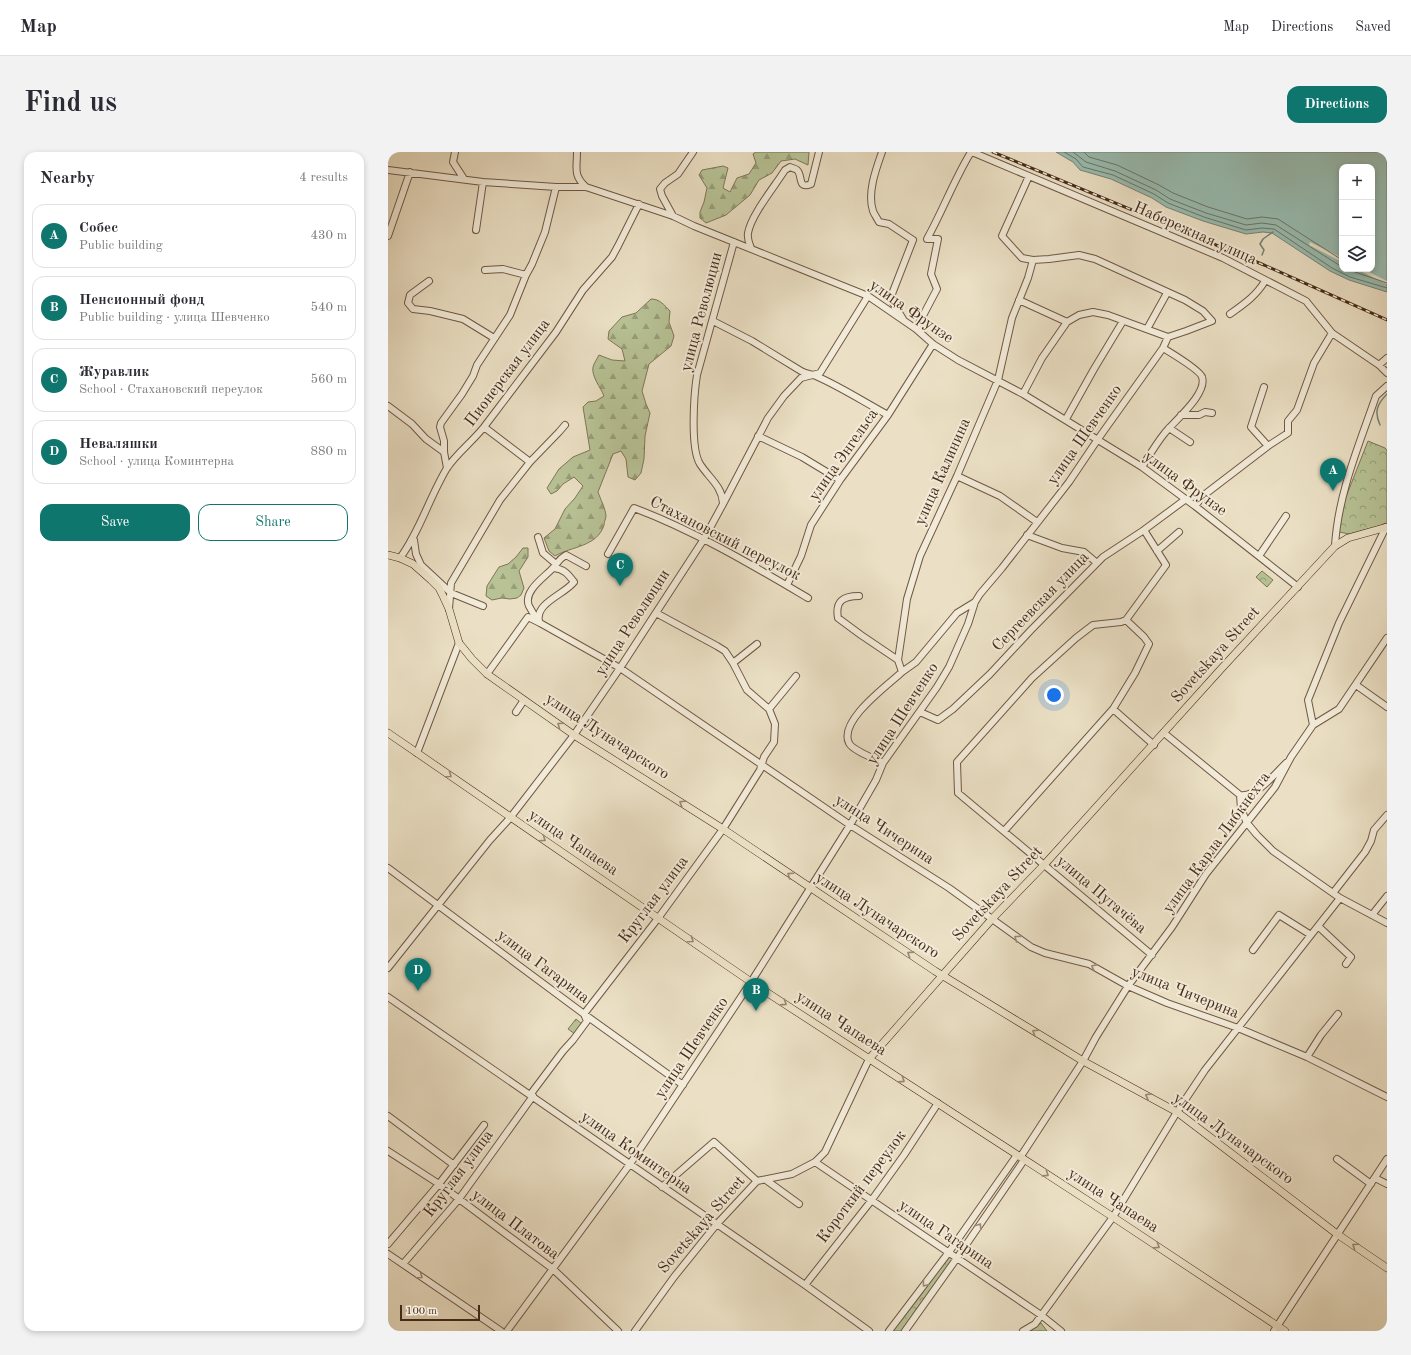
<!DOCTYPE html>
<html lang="en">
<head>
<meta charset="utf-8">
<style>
	:root { --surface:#fff; --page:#f2f2f3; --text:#2b2b33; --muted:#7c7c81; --line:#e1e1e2; --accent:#0f766e }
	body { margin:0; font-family:"Old Standard TT",serif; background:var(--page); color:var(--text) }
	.controls { position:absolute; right:12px; top:12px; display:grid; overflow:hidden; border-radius:8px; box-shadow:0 2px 6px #0003 }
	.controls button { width:36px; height:36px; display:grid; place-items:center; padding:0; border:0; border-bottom:1px solid var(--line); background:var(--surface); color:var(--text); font:20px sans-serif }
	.scale { position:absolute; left:12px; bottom:10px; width:80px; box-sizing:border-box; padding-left:4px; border:2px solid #472b19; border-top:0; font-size:11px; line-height:14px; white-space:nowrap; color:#472b19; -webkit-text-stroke:3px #f2ebd9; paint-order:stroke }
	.you { position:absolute; left:666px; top:543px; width:14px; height:14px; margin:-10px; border:3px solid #fff; border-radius:50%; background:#1a73e8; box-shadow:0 0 0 6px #1a73e833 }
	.badge { display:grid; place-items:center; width:26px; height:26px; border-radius:50%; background:var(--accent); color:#fff; font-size:13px; font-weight:700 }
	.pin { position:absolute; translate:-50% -33px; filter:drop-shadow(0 1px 2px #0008) }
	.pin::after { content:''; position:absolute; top:21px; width:14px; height:12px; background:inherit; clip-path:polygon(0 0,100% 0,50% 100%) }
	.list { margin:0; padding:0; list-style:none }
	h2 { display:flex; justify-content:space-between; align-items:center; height:52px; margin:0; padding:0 16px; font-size:17px }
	h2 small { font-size:13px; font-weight:400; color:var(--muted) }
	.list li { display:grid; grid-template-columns:26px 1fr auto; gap:12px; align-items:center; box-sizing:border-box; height:64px; margin:0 8px 8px; padding:0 8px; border:1px solid var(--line); border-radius:12px }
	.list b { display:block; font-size:15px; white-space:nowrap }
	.list p { margin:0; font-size:13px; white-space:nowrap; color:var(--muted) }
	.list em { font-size:13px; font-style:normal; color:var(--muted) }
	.actions { display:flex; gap:8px; padding:12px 16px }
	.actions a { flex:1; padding:9px 0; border:1px solid var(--accent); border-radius:12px; text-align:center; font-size:14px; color:var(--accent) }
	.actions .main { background:var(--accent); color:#fff }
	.icon { flex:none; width:22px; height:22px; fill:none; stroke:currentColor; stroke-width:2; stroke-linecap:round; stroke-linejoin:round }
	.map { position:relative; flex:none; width:999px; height:1179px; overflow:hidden; border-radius:12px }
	header { display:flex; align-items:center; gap:24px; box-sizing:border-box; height:56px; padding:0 20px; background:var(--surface); border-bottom:1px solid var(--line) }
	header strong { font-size:19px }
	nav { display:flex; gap:22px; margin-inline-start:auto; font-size:14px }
	.intro { display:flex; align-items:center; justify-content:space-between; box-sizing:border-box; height:96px; padding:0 24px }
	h1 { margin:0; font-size:28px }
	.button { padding:10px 18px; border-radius:12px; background:var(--accent); color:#fff; font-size:14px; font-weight:700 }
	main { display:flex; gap:24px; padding:0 24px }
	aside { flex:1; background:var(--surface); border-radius:12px; box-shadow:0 2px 6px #0003 }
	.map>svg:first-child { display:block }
	.forest { fill:url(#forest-firs); stroke:#7f7657 }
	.cemetery { fill:url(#cemetery-stones); stroke:#7f7657 }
	.park { fill:url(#park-crowns); stroke:#7f7657 }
	.water { fill:#98bdb2; stroke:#788375; fill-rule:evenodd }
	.pier { fill:#ebe0c5 }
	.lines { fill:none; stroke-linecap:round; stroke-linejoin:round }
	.shore { stroke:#707466; stroke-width:1 }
	.stream { stroke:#788375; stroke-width:1.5 }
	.minor-casing { stroke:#705844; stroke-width:8 }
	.major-casing { stroke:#472b19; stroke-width:8 }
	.minor { stroke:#f2ebd9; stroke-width:6 }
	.major { stroke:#ebe0c5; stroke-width:7 }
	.rail-casing { stroke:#472b19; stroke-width:3 }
	.rail { stroke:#f2ebd9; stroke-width:1.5; stroke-dasharray:4.5; stroke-linecap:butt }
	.oneway { stroke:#99866f }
	.oneway2 { stroke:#9c8b79 }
	.labels { text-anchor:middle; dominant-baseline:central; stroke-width:4; stroke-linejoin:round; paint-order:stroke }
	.street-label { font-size:16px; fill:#472b19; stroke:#f2ebd9 }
</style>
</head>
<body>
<header>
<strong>Map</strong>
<nav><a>Map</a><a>Directions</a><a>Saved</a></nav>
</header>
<div class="intro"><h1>Find us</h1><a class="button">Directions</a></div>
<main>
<aside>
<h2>Nearby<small>4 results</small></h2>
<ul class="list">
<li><span class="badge">A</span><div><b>Собес</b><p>Public building</p></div><em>430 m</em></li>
<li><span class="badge">B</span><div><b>Пенсионный фонд</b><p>Public building · улица Шевченко</p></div><em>540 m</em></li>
<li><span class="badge">C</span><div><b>Журавлик</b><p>School · Стахановский переулок</p></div><em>560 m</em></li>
<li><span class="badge">D</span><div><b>Неваляшки</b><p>School · улица Коминтерна</p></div><em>880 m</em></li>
</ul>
<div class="actions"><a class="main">Save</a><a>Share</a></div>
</aside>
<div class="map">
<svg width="999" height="1179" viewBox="0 0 999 1179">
	<defs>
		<pattern id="forest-firs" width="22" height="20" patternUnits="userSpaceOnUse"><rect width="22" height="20" fill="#b7c295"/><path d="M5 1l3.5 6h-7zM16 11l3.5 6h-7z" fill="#979e79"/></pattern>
		<pattern id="cemetery-stones" width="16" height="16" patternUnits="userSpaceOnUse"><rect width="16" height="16" fill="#b7c295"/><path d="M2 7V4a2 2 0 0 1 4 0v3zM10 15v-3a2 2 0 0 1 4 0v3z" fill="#979e79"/></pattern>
		<pattern id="park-crowns" width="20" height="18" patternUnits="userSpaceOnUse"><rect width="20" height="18" fill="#b7c295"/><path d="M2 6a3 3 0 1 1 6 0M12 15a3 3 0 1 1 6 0" fill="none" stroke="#979e79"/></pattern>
	</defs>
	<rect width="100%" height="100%" fill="#ebe0c5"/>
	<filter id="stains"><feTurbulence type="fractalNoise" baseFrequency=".005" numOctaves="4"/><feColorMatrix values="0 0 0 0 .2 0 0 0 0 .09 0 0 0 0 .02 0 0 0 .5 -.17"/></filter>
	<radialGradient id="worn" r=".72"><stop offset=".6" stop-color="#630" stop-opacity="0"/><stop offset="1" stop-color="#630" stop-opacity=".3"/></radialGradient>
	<path class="forest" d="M368 0H421L420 13 407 7 393 9 384 21 371 28 362 43 338 63 318 71 312 66V60L316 50 319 36 311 23 314 18 335 14 340 16 335 36 342 40 349 26 361 22 368 11 365 2Z
		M263 147C272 147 276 153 282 159L281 170 286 184 283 194 261 212 254 239 258 252 262 261 257 284 256 307 253 321 247 328 240 325 238 307 233 299 225 302 210 340C212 346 218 358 218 364 218 366 216 370 216 373 209 395 184 394 167 404L161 399 156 386 167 377 177 357 187 346 195 334 186 325 175 332 169 339 163 342 159 336 171 317 185 305 202 298 195 255 200 250 208 249 216 244C213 236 203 224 205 215 206 211 209 207 211 203L224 208 237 209 234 197 220 187 221 179 234 165 248 161Z
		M135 396H140V405L131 419 136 436 133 443 129 446 122 447 114 446 104 448 98 444 99 434 111 415 120 412 128 405Z"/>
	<path class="cemetery" d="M653 1171 659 1179H642Z"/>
	<path class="park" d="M980 289 997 296 999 298V372L961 382 951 380 956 350Z
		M874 419 885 428 879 435 868 425Z
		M188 867 194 872 187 882 180 877Z
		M560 1104 565 1107 513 1179H505L533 1143Z"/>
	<path class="water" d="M668 0H999V140L961 128 942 119 884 81 875 80 858 82 815 69 778 55 764 46 723 27 692 18 685 10ZM954 15H984V117H954Z"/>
	<path class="pier" d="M922 90 954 106V110L921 93Z
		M968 117H975L999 129V132Z"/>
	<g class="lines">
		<path class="shore" d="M676 0 688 7 695 15 725 23 766 42 780 51 816 65 858 78 874 76 886 77 944 116 962 125 999 136
			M685 0 698 10 727 19 768 38 782 47 818 61 858 73 874 71 888 73 954 115
			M696 0 701 5 729 13 771 33 785 41 820 55 859 67 874 65 890 67 954 108
			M958 117 999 131"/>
		<path class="stream" d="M874 103 876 98 872 92 875 87 885 80
			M992 273C986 260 989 252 999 242"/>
		<g class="minor-casing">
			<path id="minor" d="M67 0 65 10 76 27
				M189 0C189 17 185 23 198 35
				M494 0C488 17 479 41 485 59 486 62 489 66 491 70L501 72 525 88
				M584 0 835 106 918 149 944 181 991 213 999 221
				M0 18 95 30 168 35H198L285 64 306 74 480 144 528 177 545 192 570 208 635 242 754 315 807 354 910 435
				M285 64 274 44 272 37 277 31 290 22 305 0
				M88 78 95 30
				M0 84 22 20
				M363 96C361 91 359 87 360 81 363 63 387 34 397 18L402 15C404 16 408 17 409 18 415 23 409 38 423 32L431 0
				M97 118 115 117 138 123
				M41 129 22 143 20 151 25 157 42 159 75 167 106 186
				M631 148 679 170
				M842 162C856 152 868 144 877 129
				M515 167 504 149V142L525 88
				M325 169 364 189 413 219C418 222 423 222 428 224 453 235 476 250 500 263
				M528 177 549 137 543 122 550 87H539C555 58 566 28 583 0
				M759 177 779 141
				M991 213 999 206
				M876 235 863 275 880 294
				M635 242 654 206 679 170 691 163 705 160 720 163 780 185
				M0 254 24 272 38 287 56 300
				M793 263H811L817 260 824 261
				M678 267 706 217 735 169
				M96 275 142 310
				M781 276 802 290
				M370 284 414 305 452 328
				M754 315C761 304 768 292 776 282 785 270 820 242 814 225 812 218 783 201 775 196
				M59 316 56 300V289L52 275 53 271 74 242 85 224 89 213 122 163 138 123 144 112 157 80 168 35
				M569 324 612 344 649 370
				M335 351C334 334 321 326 312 312 302 296 306 242 309 223L346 90
				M807 354 816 343 880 294 900 281V269L909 258 926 211 944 181
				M639 383 674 396 696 400 709 411
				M150 385 155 401 168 412
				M26 388 28 402 33 413 63 441 95 454
				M947 394C950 342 971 293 988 244L999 234
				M769 399 791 380
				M220 402 246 356C307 379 364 413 420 446
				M871 404 898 364
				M12 406C32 379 41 346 59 316 69 301 84 290 96 275L168 180 195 138 224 105 230 94 251 52
				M399 433 413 404 423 373 452 328 500 263 545 192
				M471 444C455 444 447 449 450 466L473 483 510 508
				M61 457 63 431 112 348 142 310 171 280 177 273
				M738 468 733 470 705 473 688 486 644 526 569 610 570 641 764 803
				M151 469C147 451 177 442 186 430 180 422 176 417 166 416
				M152 471C148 466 144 460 141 454 135 440 154 427 163 418 170 412 169 408 178 403L198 414
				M345 511 369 492
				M514 520 528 510 569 461 587 450
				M99 522 140 465 152 471 232 516 462 673 561 736 643 795 657 801 701 812 740 834 779 851 850 876 919 905 999 945
				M968 533 999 555
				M381 557 408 524
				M725 557 766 593
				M128 560 136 548
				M532 560 550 568 565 557 602 522 643 478 715 405 756 378 798 347
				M925 573 920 548 951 471 998 375
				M776 581 852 643 853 657 859 671 869 683 885 699 952 746 999 771
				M29 601 71 491
				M495 611C487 607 464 598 461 591 450 569 500 533 514 520L510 508 519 447 532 404 569 324 610 228 624 166 640 126 645 108 634 106 614 84 641 24
				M852 643C868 646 888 621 898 611
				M617 678 725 557 747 521 761 492 756 485 738 468 778 413 756 378
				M0 716 196 862 295 933
				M945 741 977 700 983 689 986 678 999 663
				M984 763 999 744
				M930 774 963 805 958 812
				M865 798 891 763 923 783
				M0 816 102 688 122 666 186 583 232 516 316 387 335 352 380 266 396 244 413 226 432 221 480 144
				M0 845 417 1133 481 1179
				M919 905 933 883 950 862
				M142 943 175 899 185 888 199 869 196 862 271 765 335 677 372 618 376 605 386 590 387 572 381 557 359 538 345 511 337 499 329 494 268 461
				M0 964 66 1013
				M0 999 51 1032 165 1117 230 1179
				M633 1004 695 909 708 885 740 834 784 775 818 722 887 635 903 605 925 573 951 557 999 486
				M949 1007 983 1032
				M427 1010 653 1163 673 1179
				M987 1026 999 1032
				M378 1028 411 1052
				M274 1035 326 990 369 1029
				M0 1092 51 1032 96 973
				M0 1102 113 1179
				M15 1112 71 1047 145 944
				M417 1133 483 1049 516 1003 550 951
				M119 1179 242 1012 363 830 462 673 488 628 495 611 549 535 561 515 580 472 587 450 592 442 614 416 681 330 710 287 775 196 780 185 798 179 824 169 815 159 797 148 707 107 691 103 661 107 645 108
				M247 1179 286 1125 328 1073 369 1029 404 1022 427 1010 437 1000 481 907
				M501 1179 561 1100 629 1003 633 1004
				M517 1179 569 1106 632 1014 636 1008 634 1005
				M635 1179 647 1172 725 1065 789 960 817 918 952 746
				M886 1179 999 1007"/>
		</g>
		<g class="major-casing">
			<path id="major" d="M0 403 12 406 25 412 43 428 51 436 56 446 61 457 71 491 84 507 99 522 186 583 335 677 547 819 695 909 789 960 949 1082 999 1116
				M0 581 369 834 725 1065 897 1179
				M481 907 604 767 656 713 833 517 947 394 960 386 999 375"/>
		</g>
		<use href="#minor" class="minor"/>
		<use href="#major" class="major"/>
		<g class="rail-casing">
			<path id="rail" d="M605 0 876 113 999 168"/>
		</g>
		<use href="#rail" class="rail"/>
	</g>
	<defs><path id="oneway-chevron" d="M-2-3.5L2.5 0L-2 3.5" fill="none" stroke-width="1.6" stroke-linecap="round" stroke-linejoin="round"/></defs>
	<g class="oneway">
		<use href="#oneway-chevron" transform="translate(172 573) rotate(-145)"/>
		<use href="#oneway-chevron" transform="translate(61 623) rotate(35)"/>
		<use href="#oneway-chevron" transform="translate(294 651) rotate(-148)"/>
		<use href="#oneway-chevron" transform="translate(155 687) rotate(34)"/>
		<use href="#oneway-chevron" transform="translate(402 723) rotate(-146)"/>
		<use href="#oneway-chevron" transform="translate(303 788) rotate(35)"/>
		<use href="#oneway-chevron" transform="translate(522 802) rotate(-147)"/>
		<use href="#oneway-chevron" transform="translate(396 851) rotate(33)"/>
		<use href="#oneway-chevron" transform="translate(647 880) rotate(-148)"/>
		<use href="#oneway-chevron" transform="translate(514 928) rotate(33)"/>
		<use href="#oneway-chevron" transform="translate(760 944) rotate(-152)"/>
		<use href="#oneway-chevron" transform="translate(658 1022) rotate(33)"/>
		<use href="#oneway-chevron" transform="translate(769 1094) rotate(33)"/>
		<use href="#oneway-chevron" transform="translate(967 1094) rotate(-145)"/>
	</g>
	<g class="oneway2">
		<use href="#oneway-chevron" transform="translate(629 786) rotate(-144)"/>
		<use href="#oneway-chevron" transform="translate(706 815) rotate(-153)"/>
		<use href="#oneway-chevron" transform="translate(591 1074) rotate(-56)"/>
		<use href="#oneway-chevron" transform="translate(32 1124) rotate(35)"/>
		<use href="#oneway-chevron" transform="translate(537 1132) rotate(127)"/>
	</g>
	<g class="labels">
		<g class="street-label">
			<text transform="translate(807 82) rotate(24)">Набережная улица</text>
			<text transform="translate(314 160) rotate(-75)">улица Революции</text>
			<text transform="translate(523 160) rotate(35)">улица Фрунзе</text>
			<text transform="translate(120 221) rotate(-53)">Пионерская улица</text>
			<text transform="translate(697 283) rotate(-55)">улица Шевченко</text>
			<text transform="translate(456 303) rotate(-55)">улица Энгельса</text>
			<text transform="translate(555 320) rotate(-66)">улица Калинина</text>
			<text transform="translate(797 332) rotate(36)">улица Фрунзе</text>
			<text transform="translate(337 387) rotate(27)">Стахановский переулок</text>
			<text transform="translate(653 450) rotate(-46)">Сергеевская улица</text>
			<text transform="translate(245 471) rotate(-57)">улица Революции</text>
			<text transform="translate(828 503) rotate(-48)">Sovetskaya Street</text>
			<text transform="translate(515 562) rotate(-57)">улица Шевченко</text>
			<text transform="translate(219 585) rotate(33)">улица Луначарского</text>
			<text transform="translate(496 678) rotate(33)">улица Чичерина</text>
			<text transform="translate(185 691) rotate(34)">улица Чапаева</text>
			<text transform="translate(829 691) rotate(-54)">улица Карла Либкнехта</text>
			<text transform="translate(610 742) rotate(-47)">Sovetskaya Street</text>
			<text transform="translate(713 743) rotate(40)">улица Пугачёва</text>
			<text transform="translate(266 748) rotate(-53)">Круглая улица</text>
			<text transform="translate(489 764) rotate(33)">улица Луначарского</text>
			<text transform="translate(155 815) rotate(37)">улица Гагарина</text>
			<text transform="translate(797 841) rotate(22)">улица Чичерина</text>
			<text transform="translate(453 872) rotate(33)">улица Чапаева</text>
			<text transform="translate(304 896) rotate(-56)">улица Шевченко</text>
			<text transform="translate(845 987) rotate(36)">улица Луначарского</text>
			<text transform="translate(248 1001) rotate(35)">улица Коминтерна</text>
			<text transform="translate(71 1022) rotate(-53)">Круглая улица</text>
			<text transform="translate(474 1035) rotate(-53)">Короткий переулок</text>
			<text transform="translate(725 1049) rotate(33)">улица Чапаева</text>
			<text transform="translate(127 1073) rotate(37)">улица Платова</text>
			<text transform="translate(314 1073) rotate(-49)">Sovetskaya Street</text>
			<text transform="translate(558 1083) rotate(34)">улица Гагарина</text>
		</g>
	</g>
	<rect width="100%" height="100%" filter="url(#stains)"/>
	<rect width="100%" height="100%" fill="url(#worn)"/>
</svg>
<div class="controls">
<button>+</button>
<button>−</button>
<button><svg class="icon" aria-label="layers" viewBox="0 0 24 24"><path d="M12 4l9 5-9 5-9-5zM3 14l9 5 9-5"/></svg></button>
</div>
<div class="scale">100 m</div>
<div class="you"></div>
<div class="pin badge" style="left:945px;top:339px">A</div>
<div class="pin badge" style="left:368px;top:859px">B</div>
<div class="pin badge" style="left:232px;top:434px">C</div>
<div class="pin badge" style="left:30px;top:839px">D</div>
</div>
</main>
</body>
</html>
